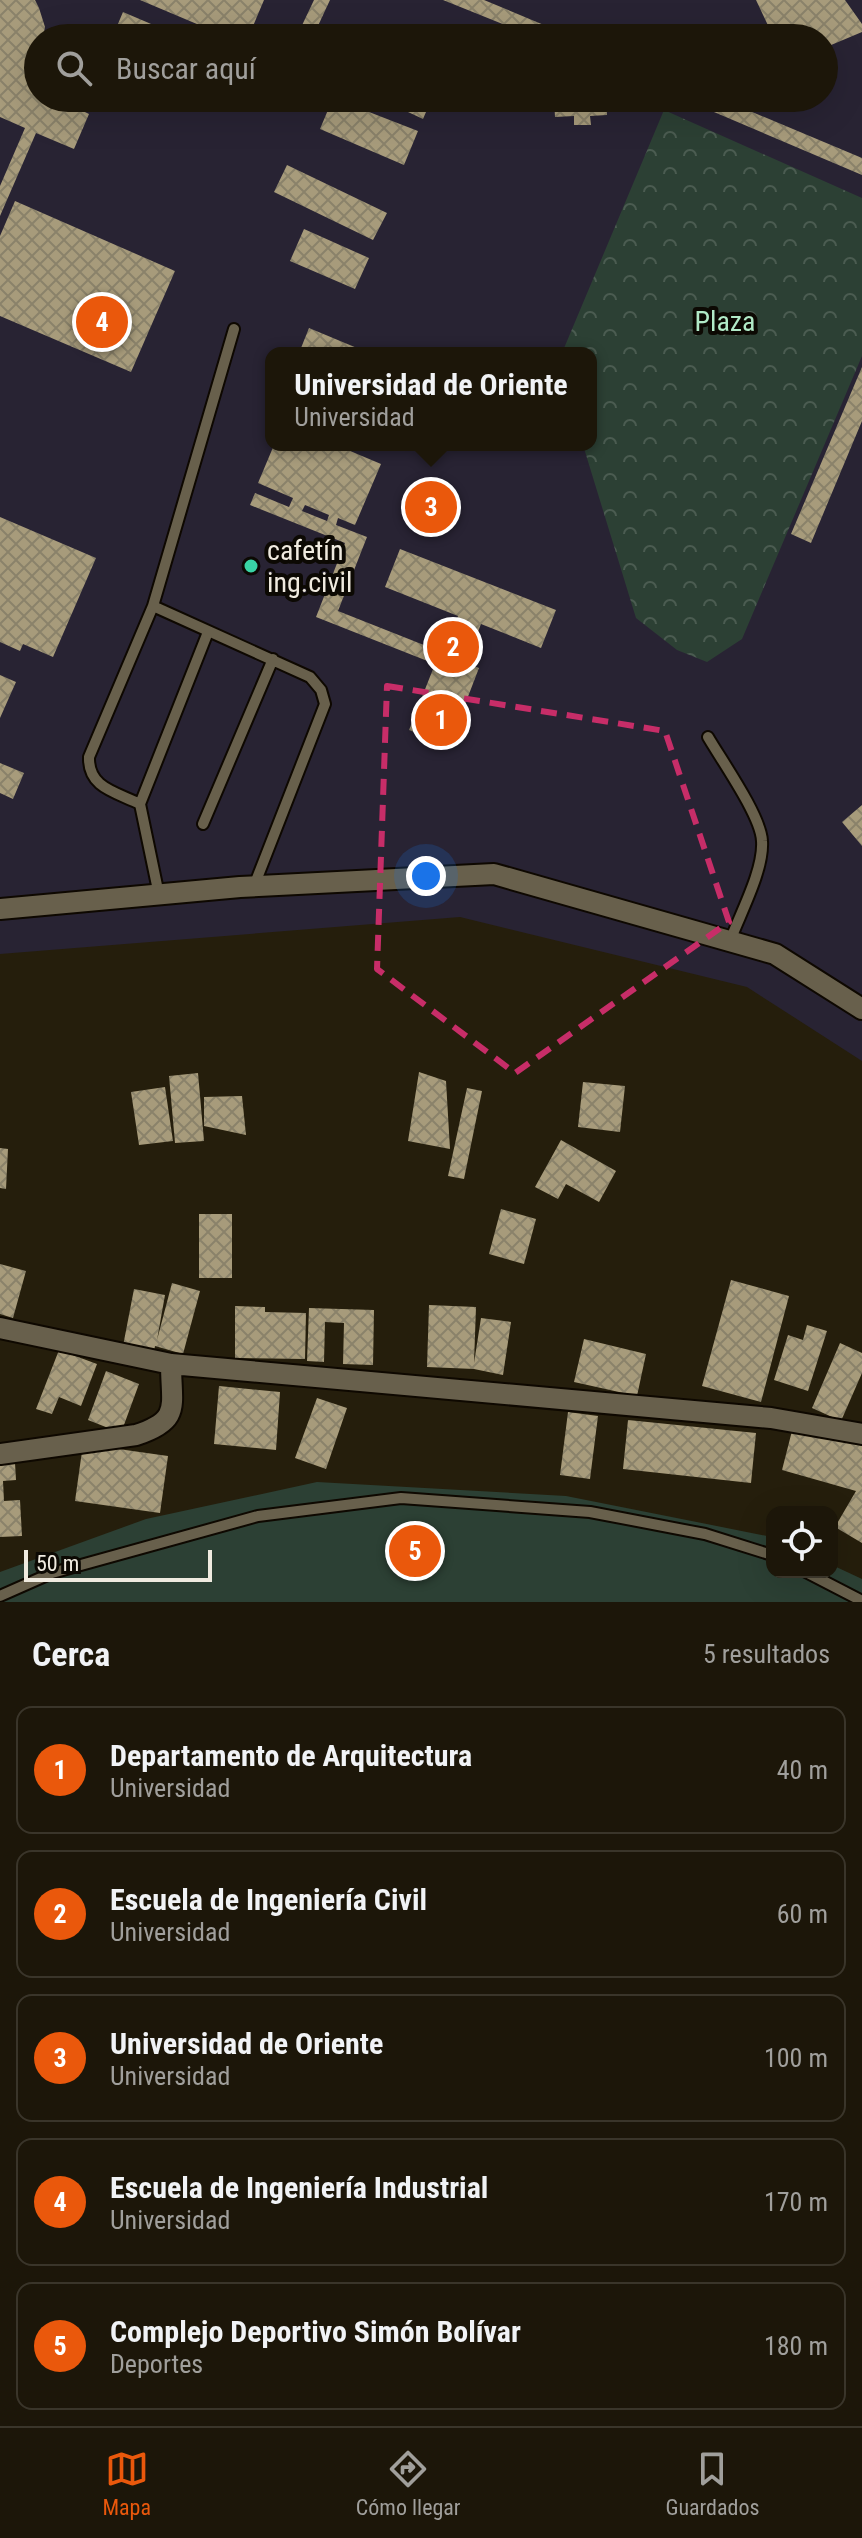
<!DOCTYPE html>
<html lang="es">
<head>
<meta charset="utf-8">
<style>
	:root { --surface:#1c1609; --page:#251f12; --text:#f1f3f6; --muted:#a09f9c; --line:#3a352a; --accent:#ea580c }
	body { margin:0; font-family:"Roboto Condensed",sans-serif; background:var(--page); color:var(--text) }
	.controls { position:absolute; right:24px; bottom:24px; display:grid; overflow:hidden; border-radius:16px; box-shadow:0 8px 32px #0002 }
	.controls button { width:72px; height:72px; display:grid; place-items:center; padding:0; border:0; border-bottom:2px solid var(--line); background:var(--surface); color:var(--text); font:40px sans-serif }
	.scale { position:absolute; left:24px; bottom:20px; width:188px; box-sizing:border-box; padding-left:8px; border:4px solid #f0ebe0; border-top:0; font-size:22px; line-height:28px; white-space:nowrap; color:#f0ebe0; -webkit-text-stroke:6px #0c0903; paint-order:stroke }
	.you { position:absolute; left:426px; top:876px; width:28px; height:28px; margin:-20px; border:6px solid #fff; border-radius:50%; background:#1a73e8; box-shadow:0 0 0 12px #1a73e833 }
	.badge { display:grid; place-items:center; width:52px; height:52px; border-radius:50%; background:var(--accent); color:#fff; font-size:26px; font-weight:700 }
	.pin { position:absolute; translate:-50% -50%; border:4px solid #fff; box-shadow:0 2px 8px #0006 }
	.popup { position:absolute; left:265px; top:347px; width:332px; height:104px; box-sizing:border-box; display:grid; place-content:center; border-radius:16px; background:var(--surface); filter:drop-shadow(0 2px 6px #0005); font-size:26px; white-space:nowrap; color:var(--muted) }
	.popup b { font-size:30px; color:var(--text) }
	.popup::after { content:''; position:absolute; left:50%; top:100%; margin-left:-16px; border:16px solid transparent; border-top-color:var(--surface) }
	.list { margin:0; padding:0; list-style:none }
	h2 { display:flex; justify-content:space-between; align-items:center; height:104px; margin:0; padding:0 32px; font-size:34px }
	h2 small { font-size:26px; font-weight:400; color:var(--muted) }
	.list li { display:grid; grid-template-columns:52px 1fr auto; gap:24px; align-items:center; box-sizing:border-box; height:128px; margin:0 16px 16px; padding:0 16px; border:2px solid var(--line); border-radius:16px }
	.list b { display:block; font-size:30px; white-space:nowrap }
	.list p { margin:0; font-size:26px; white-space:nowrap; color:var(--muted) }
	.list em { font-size:26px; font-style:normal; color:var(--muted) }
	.icon { flex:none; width:44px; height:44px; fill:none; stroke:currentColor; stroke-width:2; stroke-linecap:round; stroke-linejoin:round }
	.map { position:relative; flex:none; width:862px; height:1602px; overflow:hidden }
	.search { position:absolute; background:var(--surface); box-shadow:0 8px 32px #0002; left:24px; right:24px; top:24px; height:88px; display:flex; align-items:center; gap:20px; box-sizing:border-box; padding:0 28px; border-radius:44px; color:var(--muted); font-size:30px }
	.sheet { height:824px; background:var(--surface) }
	nav { display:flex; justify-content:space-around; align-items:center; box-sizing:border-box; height:112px; border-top:2px solid var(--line); background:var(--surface); font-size:22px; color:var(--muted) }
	nav a { display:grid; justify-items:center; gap:4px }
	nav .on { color:var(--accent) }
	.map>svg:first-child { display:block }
	.education { fill:#282333; fill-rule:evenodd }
	.park { fill:url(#park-crowns) }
	.pitch { fill:#2c4034 }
	.building { fill:url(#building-cross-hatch); fill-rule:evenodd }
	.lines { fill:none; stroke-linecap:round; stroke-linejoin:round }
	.service-casing { stroke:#0e0800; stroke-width:14 }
	.minor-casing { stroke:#0e0800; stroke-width:24 }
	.service { stroke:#68604c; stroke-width:10 }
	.minor { stroke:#68604c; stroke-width:20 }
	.marked { fill:none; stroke:#c72d68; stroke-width:6; stroke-dasharray:16 10; stroke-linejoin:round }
	.poi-dot { fill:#39d4a5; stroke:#0c0903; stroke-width:3 }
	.labels { text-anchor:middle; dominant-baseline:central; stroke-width:8; stroke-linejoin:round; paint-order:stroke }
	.park-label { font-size:28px; fill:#b1eac7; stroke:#0c0903 }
	.poi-label { font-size:28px; fill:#f0ebe0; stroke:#0c0903; text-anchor:start }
</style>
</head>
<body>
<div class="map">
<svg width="862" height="1602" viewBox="0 0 862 1602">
	<defs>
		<pattern id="park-crowns" width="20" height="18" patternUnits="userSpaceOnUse" patternTransform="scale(2)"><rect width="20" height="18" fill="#2c4034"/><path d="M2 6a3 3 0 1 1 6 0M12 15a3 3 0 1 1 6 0" fill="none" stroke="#4b5c51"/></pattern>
		<pattern id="building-cross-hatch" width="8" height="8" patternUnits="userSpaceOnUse" patternTransform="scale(2)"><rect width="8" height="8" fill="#a79b7b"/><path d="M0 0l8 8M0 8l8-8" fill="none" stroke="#8a826a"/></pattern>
	</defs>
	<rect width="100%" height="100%" fill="#251e0c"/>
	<path class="education" d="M0 0H862V1061L747 987 460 917 0 954ZM38 38H824V98H38ZM271 353H591V445H271Z"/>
	<path class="park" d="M664 110 862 198V356L742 639 707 662 677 650 636 618 583 445H591V353H562Z"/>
	<path class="pitch" d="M317 1482 566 1496 772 1537V1572H832V1565L862 1579V1602H0V1572L146 1519Z"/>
	<path class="building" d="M0 0H35L39 8 45 27 43 38H38V98H56L89 114 74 149 36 133 0 216V186L25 128 0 117Z
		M140 0H264L248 38H230Z
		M314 0H330L317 28 338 38H296Z
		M443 0H484L575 38H537Z
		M756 0H845L862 24V32L824 48V38H774Z
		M123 12 184 38H112Z
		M333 98 418 131 404 165 320 129Z
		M378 98H432L423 119Z
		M554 98H607V115L590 116 591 125H574V116L555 117Z
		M681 98H719L862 158V175Z
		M287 165 387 213 373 240 274 192Z
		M15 201 175 271 131 372 0 316V236Z
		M304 229 369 258 355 289 290 261Z
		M309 328 369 353H299Z
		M862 367V421L811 543 791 534Z
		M274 445H336L381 464 355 525 338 518 336 525 367 537 338 611 434 649 437 641 447 645 458 616 385 587 400 549 556 610 541 648 481 624 466 663 479 668 449 746 409 730 435 664 316 617 345 543 250 505 255 493 289 507 293 498 258 483ZM305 505 329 515 327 521 302 511Z
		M0 517 96 558 53 657 23 644 20 651 0 642Z
		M0 675 16 682 0 718Z
		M0 763 24 773 13 799 0 793Z
		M862 805V846L842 822Z
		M419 1072 446 1081 450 1149 408 1141Z
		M198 1073 204 1141 175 1143 169 1076Z
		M583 1082 625 1086 620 1132 578 1127Z
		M165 1087 173 1141 139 1145 131 1092Z
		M467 1088 482 1091 464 1179 448 1176Z
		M242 1096 246 1135 204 1126V1097Z
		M561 1140 616 1171 599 1202 566 1184 558 1199 535 1187Z
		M0 1148 8 1149 6 1189 0 1188Z
		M501 1209 536 1219 524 1264 489 1254Z
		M199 1214H232V1278H199Z
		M0 1264 26 1271 13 1318 0 1314Z
		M731 1280 789 1296 761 1402 702 1386Z
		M172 1283 200 1291 183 1354 155 1346 154 1352 123 1346 134 1289 165 1295 157 1340Z
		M429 1305 476 1307 474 1363 481 1318 511 1322 503 1375 474 1369 427 1367Z
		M235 1306 265 1307V1312L306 1313 305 1359 235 1358Z
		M309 1308 374 1310 373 1365 343 1364 344 1323 325 1322 324 1362 307 1361Z
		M807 1325 827 1331 808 1391 774 1380 788 1335 803 1340Z
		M584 1339 646 1354 637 1396 574 1382Z
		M840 1343 862 1353V1373L841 1421 812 1408Z
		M59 1350 97 1364 81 1406 59 1397 52 1414 36 1409Z
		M106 1371 139 1384 121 1433 88 1420Z
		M219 1386 280 1392 276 1450 214 1444Z
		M317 1398 347 1408 326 1469 295 1458Z
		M568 1412 598 1416 590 1479 560 1475Z
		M628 1420 756 1433 751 1483 623 1469Z
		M794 1423 862 1442V1543L835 1527 856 1491 782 1470Z
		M83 1444 168 1456 160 1513 75 1501Z
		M15 1463 16 1480 3 1481 4 1501 20 1500 22 1536 0 1537V1464Z"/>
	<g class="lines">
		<g class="service-casing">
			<path id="service" d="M234 329 153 606 310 677 321 690 325 704 254 886
				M708 737C722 761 761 816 762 841 764 870 740 914 730 941
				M140 804C116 792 88 788 89 757L153 606
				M203 824 273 659
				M159 895 140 804 208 632
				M806 1572 862 1601
				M0 1596 52 1573 258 1516 401 1498 590 1512 705 1534 772 1555"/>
		</g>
		<g class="minor-casing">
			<path id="minor" d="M0 909 240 887 494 874 775 954 862 1009
				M0 1328 171 1364 771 1418 862 1434
				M0 1454 136 1435C182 1420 171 1406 171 1364"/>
		</g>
		<use href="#service" class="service"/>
		<use href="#minor" class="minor"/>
	</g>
	<path class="marked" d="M387 686 665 731 729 922 515 1073 377 969Z"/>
	<circle class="poi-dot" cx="251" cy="566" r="8"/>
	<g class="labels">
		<g class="park-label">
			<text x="725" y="321">Plaza</text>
		</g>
		<g class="poi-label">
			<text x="267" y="550">cafetín<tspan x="267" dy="32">ing.civil</tspan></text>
		</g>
	</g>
</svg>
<div class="controls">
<button><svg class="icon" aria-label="locate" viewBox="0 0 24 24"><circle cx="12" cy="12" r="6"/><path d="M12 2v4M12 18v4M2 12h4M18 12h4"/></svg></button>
</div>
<div class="scale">50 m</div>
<div class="you"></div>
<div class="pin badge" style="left:441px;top:720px">1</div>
<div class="pin badge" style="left:453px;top:647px">2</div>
<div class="pin badge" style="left:431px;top:507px">3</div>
<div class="popup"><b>Universidad de Oriente</b>Universidad</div>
<div class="pin badge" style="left:102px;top:322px">4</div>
<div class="pin badge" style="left:415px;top:1551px">5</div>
<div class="search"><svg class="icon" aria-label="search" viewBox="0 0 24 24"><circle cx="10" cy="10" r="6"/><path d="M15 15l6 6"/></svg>Buscar aquí</div>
</div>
<section class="sheet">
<h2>Cerca<small>5 resultados</small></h2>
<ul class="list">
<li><span class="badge">1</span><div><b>Departamento de Arquitectura</b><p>Universidad</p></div><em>40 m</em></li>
<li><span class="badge">2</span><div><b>Escuela de Ingeniería Civil</b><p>Universidad</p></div><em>60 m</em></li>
<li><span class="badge">3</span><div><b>Universidad de Oriente</b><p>Universidad</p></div><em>100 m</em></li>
<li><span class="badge">4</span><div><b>Escuela de Ingeniería Industrial</b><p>Universidad</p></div><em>170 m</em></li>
<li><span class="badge">5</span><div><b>Complejo Deportivo Simón Bolívar</b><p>Deportes</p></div><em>180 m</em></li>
</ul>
</section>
<nav>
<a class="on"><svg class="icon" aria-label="map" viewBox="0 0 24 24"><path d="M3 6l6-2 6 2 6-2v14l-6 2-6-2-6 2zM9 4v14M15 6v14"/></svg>Mapa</a>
<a><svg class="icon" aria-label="directions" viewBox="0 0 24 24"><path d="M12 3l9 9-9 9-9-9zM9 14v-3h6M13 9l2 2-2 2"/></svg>Cómo llegar</a>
<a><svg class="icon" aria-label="saved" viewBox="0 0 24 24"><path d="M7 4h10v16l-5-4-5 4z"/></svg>Guardados</a>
</nav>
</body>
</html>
